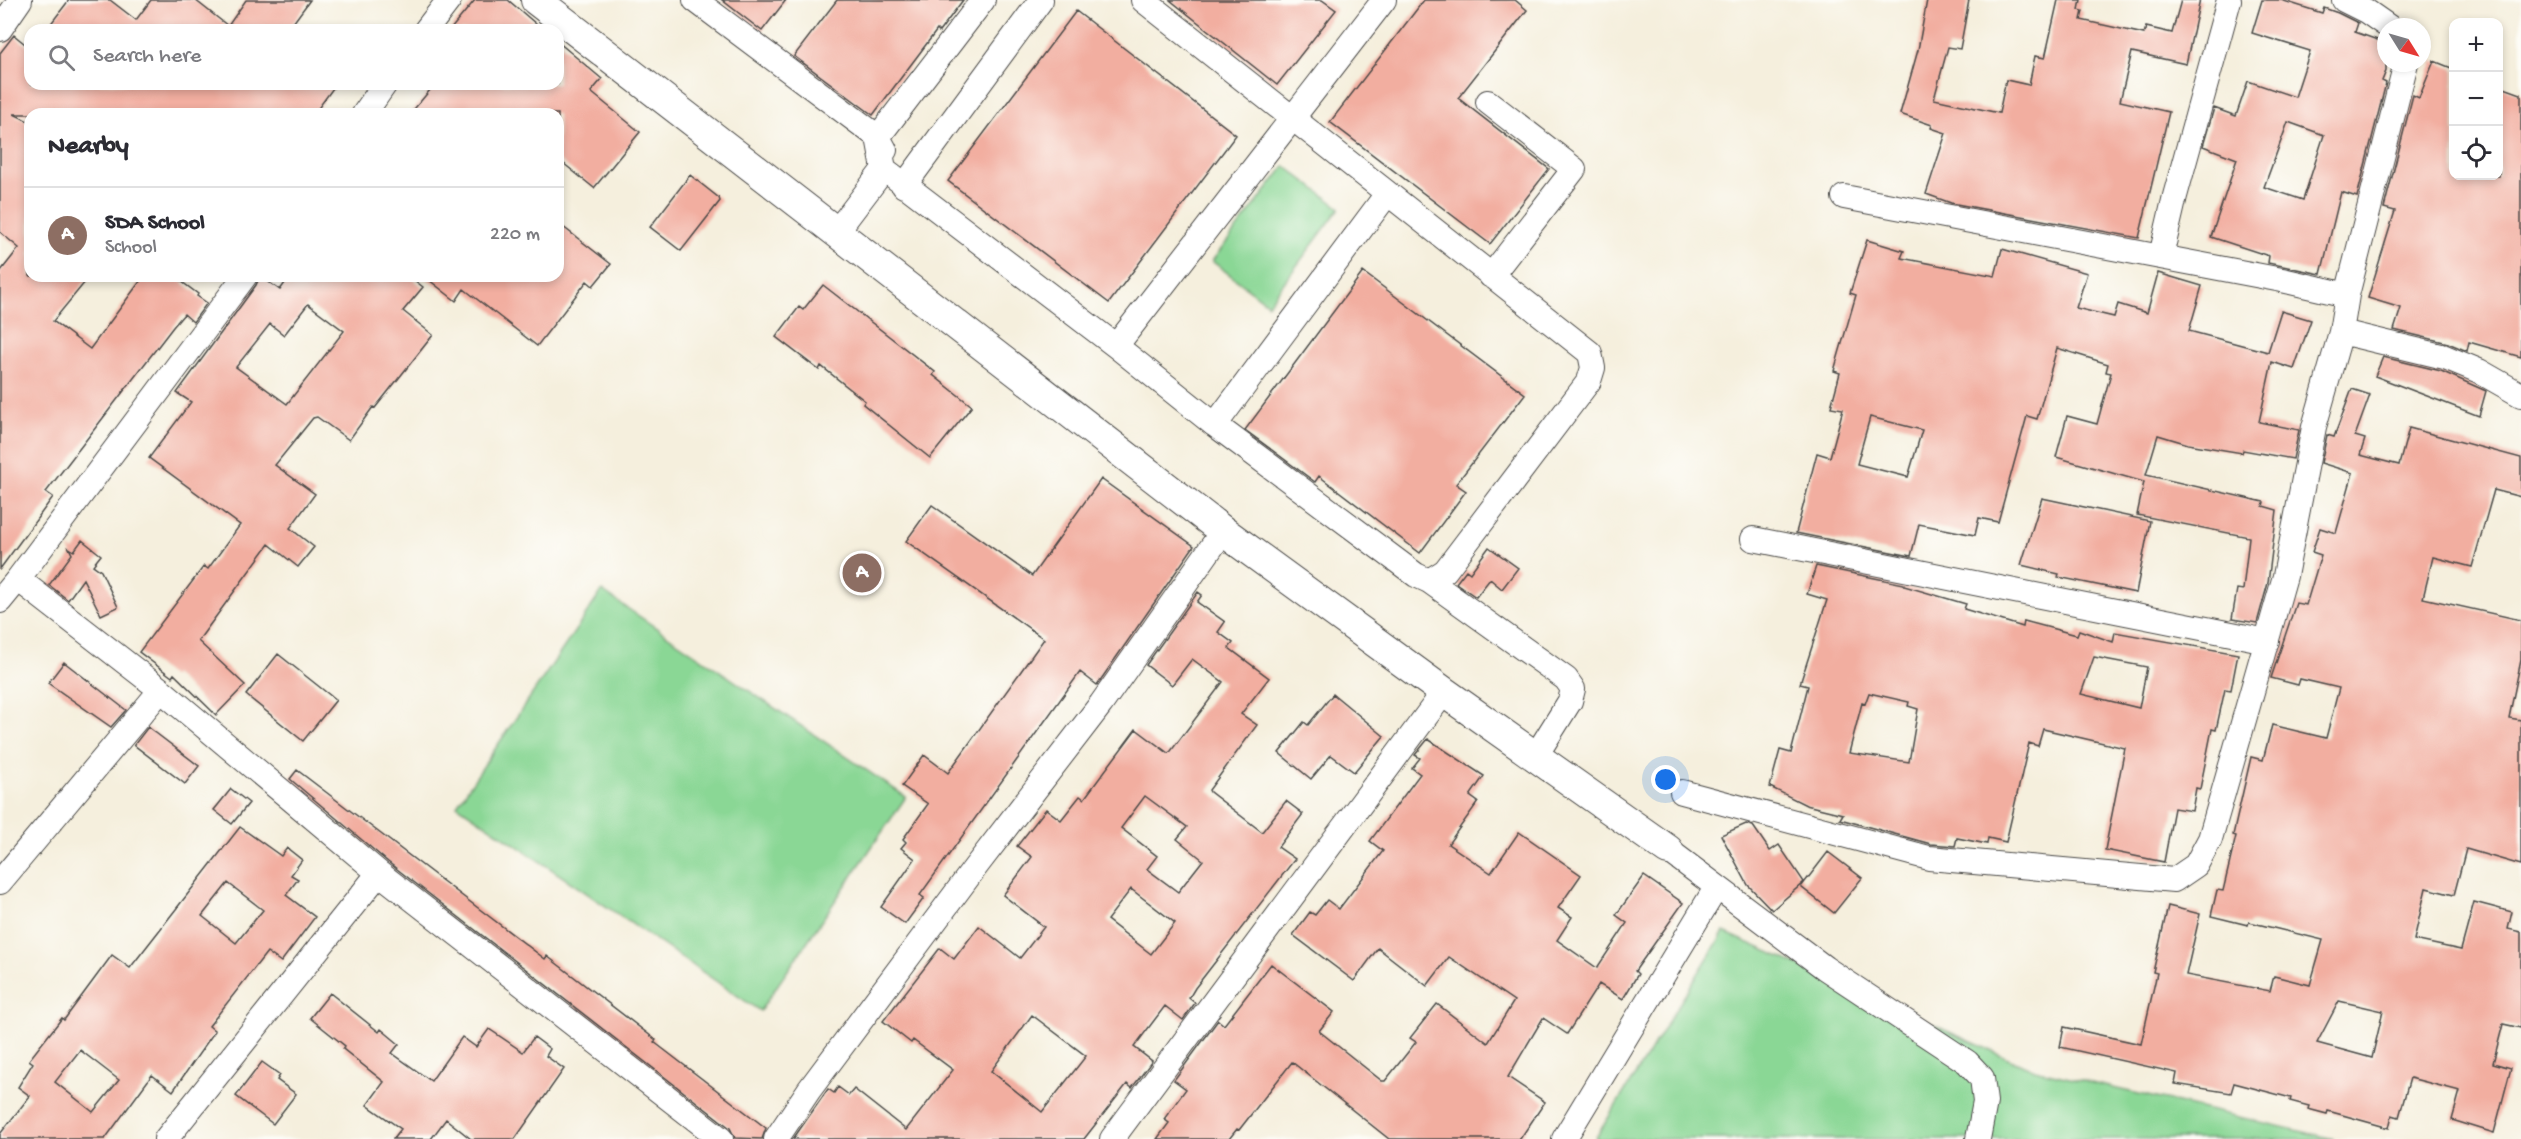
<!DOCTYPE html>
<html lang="en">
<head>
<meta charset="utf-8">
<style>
	:root { --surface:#fff; --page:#f2f2f3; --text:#2b2b33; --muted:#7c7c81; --line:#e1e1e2; --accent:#d93025 }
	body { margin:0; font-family:"Gochi Hand",sans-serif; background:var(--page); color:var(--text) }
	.controls { position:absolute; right:18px; top:18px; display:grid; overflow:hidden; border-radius:12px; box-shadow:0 3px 9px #0003 }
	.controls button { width:54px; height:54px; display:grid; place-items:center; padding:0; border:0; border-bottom:2px solid var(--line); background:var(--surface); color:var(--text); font:30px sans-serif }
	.compass { position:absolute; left:2377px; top:18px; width:54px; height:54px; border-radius:50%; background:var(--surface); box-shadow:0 3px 9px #0003; rotate:127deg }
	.you { position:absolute; left:1666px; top:780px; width:21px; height:21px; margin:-15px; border:4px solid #fff; border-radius:50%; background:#1a73e8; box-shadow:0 0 0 9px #1a73e833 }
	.badge { display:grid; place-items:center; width:39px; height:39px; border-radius:50%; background:var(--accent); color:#fff; font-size:20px; font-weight:700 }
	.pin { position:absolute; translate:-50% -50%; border:3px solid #fff; box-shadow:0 2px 6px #0006 }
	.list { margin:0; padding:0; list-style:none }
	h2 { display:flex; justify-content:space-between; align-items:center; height:78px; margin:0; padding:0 24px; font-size:26px }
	h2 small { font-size:20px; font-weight:400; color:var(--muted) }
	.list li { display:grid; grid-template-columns:39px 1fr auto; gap:18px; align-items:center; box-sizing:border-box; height:96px; padding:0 24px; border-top:2px solid var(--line) }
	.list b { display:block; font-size:22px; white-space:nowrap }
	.list p { margin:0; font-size:20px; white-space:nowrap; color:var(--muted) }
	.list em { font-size:20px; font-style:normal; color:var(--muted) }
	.icon { flex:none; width:33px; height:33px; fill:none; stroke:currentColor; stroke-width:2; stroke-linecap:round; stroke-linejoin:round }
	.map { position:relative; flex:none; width:2521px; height:1139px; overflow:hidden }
	.search { position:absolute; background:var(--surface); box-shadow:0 3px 9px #0003; left:24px; top:24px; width:540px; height:66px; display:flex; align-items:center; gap:15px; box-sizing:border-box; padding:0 21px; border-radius:18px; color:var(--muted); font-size:22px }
	.panel { position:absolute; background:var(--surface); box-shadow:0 3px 9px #0003; left:24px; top:108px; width:540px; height:174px; border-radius:18px }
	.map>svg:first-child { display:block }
	.green { fill:#8ad795; stroke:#5a8160; stroke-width:1.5 }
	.building { fill:#f2aea0; fill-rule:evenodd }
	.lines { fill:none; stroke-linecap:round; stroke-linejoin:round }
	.minor-casing { stroke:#494846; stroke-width:26 }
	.tertiary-casing { stroke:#494846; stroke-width:32 }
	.minor { stroke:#fff; stroke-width:24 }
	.tertiary { stroke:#fff; stroke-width:30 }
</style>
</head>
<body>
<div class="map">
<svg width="2521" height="1139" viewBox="0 0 2521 1139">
	<rect width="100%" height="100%" fill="#fdfcf7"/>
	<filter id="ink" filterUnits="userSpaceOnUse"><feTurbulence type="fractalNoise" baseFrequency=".0167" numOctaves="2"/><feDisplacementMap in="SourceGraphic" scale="12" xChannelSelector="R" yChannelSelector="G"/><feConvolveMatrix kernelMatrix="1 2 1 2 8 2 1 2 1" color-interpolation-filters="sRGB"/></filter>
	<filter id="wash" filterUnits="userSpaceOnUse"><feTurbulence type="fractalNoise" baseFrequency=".008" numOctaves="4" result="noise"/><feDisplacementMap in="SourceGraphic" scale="24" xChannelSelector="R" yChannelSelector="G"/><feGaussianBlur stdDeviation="1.35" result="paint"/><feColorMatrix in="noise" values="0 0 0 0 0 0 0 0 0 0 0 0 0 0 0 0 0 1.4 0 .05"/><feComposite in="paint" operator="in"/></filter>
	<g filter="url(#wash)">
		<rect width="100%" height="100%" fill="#f5efdd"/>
		<path class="green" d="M1285 166 1340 208 1268 304 1212 261Z
			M602 591 906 797 760 1011 457 805Z
			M1724 932 2035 1070 2334 1139H1595Z"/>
		<g id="blocks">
			<path class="building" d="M69 0H110L136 20 151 0H195L228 26 246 0H310L288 30H46Z
				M475 0H508L543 30H450Z
				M722 0H786L762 31Z
				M837 0H963L939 32 937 30 873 115 794 56Z
				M1170 0H1322L1336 10 1277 85Z
				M1424 0H1515L1527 10 1458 98 1549 169 1490 244 1330 122Z
				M1927 0H1969L1960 49 1948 47 1934 99 1999 113 2006 80 2029 85 2035 56 2045 58 2058 0H2081L2079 10 2083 11 2081 20 2144 34 2146 27 2172 33 2181 0H2200L2186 64 2132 52 2120 101 2169 112 2139 238 1951 203 1926 194 1946 133 1931 128 1932 125 1900 114 1918 50Z
				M2262 0H2281L2322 13 2324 8 2338 13 2358 23 2355 32 2386 43V71L2382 81 2386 83 2357 197 2341 192 2321 274 2268 263 2269 256 2211 237 2237 159 2203 146 2214 108 2236 116 2248 81 2295 97 2310 51 2252 33ZM2288 122 2324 135 2303 200 2264 187Z
				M1076 11 1236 135 1109 303 948 181Z
				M14 35 30 48V84H336L314 114H14L30 122V276H90L53 321 90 349 144 276H174L198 294 197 296 207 303 193 322 184 314 173 327 46 492 53 497 0 569V272L19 248 0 232V53Z
				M558 42 602 79 591 92 640 132 594 188 558 159V114H410L435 84H558Z
				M2434 61 2454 69V176H2499V86L2521 94V357L2469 342 2467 351 2448 343 2394 330 2401 308 2368 298 2395 211 2384 208 2413 95 2419 98Z
				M690 175 719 198 720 201 681 251 650 227Z
				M558 223 611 264 593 286 587 281 537 346 464 289 456 301 424 276H558Z
				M1867 240 1904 251 1901 258 1995 276 2002 249 2087 273 2076 308 2114 317 2118 304 2147 313 2158 273 2202 286 2189 331 2268 352 2281 311 2311 320 2294 369 2272 362 2259 422 2299 430 2293 459 2243 450 2242 453 2188 444 2158 435 2146 475 2264 502 2263 506 2277 510 2268 583 2257 623 2232 619 2237 589 2243 590 2249 537 2137 515 2144 482 2056 457 2067 416 2097 424 2111 373 2106 372 2108 364 2057 348 2037 419 2027 416 1998 522 1979 518 1975 535 1919 524 1911 556 1796 533 1817 453 1830 457 1843 409 1831 407 1840 373 1834 371 1856 295 1850 293ZM1870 417 1922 430 1908 477 1857 464Z
				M1363 272 1525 394 1456 484 1466 491 1420 553 1319 476 1315 482 1245 430Z
				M260 276 280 290 290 276H409L423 287 403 311 433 335 375 408 373 407 349 440 317 417 313 418 275 465 315 494 290 528 314 547 298 567 269 544 198 641 245 685 216 715 174 674 172 677 139 652 204 566 208 569 240 525 149 458 191 402 177 393 256 285ZM308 304 344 331 287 404 236 367 270 324 284 335Z
				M823 285 935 372 933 375 972 406 930 458 863 404 865 401 821 366 819 370 776 337 799 307 803 310Z
				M2383 357 2441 371 2486 391 2479 416 2375 376Z
				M2352 389 2370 395 2355 436 2365 439 2360 455 2399 465 2409 428 2521 458V497L2494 490 2472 567 2433 557 2423 598 2521 620V660L2509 718 2521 720V865L2466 849 2454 895 2426 888 2414 940 2461 950 2474 902 2512 912 2508 929 2521 932V1028L2503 1024 2493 1063 2511 1068 2494 1133 2452 1120 2460 1091 2410 1078 2399 1117 2392 1115 2389 1128 2328 1111 2327 1114 2308 1109 2309 1106 2290 1101 2291 1098 2234 1083 2231 1093 2175 1084 2177 1073 2060 1047 2064 1027 2141 1044 2157 973 2153 972 2168 906 2200 914 2186 975 2270 991 2274 976 2310 985 2323 940 2249 922 2248 925 2211 916 2217 890 2223 891 2236 836 2233 835 2251 757 2263 760 2272 725 2326 738 2339 688 2300 679 2298 685 2271 678 2296 603 2306 605 2321 555 2312 552 2320 528 2336 533 2353 473 2321 463 2327 435 2334 437ZM2339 1001 2383 1011 2372 1058 2317 1043Z
				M1101 479 1194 546 1097 685 1080 672 920 895 924 898 905 924 881 907 915 859 901 848 906 842 903 839 928 804 902 786 924 755 948 773 1044 639 906 541 932 505 1032 576Z
				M2042 498 2150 521 2136 593 2058 577 2059 574 2021 565Z
				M82 540 101 555 93 565 101 571 118 607 101 615 83 579 68 600 49 585 72 554 69 548 74 551Z
				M1489 547 1518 568 1502 589 1490 579 1476 597 1456 583 1466 570 1470 573Z
				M1816 566 1904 584V586L1966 604 1964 609 2023 627 2024 621 2077 635 2079 630 2113 642 2115 632 2238 654 2231 690 2225 689 2216 730 2212 729 2200 789 2196 788 2192 811 2174 808 2164 862 2105 850 2125 748 2043 729 2038 746 2029 743 2006 842 1988 838 1987 844 1957 838 1955 846 1931 844 1840 819 1843 814 1806 805 1770 787 1780 750 1791 753 1808 686 1800 684 1827 600 1807 594ZM2094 657 2147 667 2139 708 2081 694ZM1869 693 1909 702 1908 706 1918 709 1909 762 1849 753 1862 703 1865 704Z
				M1198 592 1202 595 1197 602 1225 622 1218 632 1233 643 1229 648 1269 678 1241 714 1257 725 1209 790 1210 792 1262 832 1286 801 1303 814 1278 847 1295 859 1195 988 1189 998 1195 1003 1183 1020 1165 1006 1134 1047 1152 1061 1132 1088 1127 1084 1084 1139H793L828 1089 834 1093 838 1087 849 1095 854 1089 906 1130 953 1070 913 1040 911 1043 883 1021 940 948 954 959 979 926 1020 958 1044 927 1003 895 1032 857 1017 846 1046 809 1061 820 1080 796 1084 799 1136 729 1168 753 1171 751 1223 682 1192 659 1172 685 1146 665ZM1145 796 1187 827 1177 839 1203 860 1178 892 1147 869 1157 856 1121 828ZM1131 889 1175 923 1151 954 1107 920ZM1032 1015 1086 1056 1042 1112 991 1071Z
				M278 654 336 700 303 741 246 695Z
				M64 662 126 710 111 727 48 683Z
				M1333 694 1384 736 1354 772 1331 755 1311 779 1279 753 1304 722 1308 725Z
				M148 727 199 766 185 784 134 745Z
				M1428 739 1484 776 1470 796 1478 802 1448 844 1491 873 1519 832 1581 875 1558 908 1572 917 1557 940 1597 968 1627 923 1616 915 1644 876 1683 903 1635 971 1638 974 1623 999 1599 984 1567 1034 1543 1018 1508 1077 1545 1102 1520 1139H1389L1292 1062 1239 1130 1237 1129 1229 1139H1157L1169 1123 1164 1119 1186 1089 1174 1080 1218 1020 1224 1025 1271 964 1334 1012 1319 1031 1382 1081H1385L1416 1042 1410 1038 1437 1004 1488 1043 1514 1001 1449 957 1427 986 1378 948 1354 981 1293 935 1310 912 1315 915 1327 900 1339 909 1383 851 1370 841 1420 774 1412 768 1420 758 1415 755Z
				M297 770 545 959 547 956 656 1040 654 1042 766 1128 762 1139 735 1138 730 1128 388 862 290 779Z
				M231 789 249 803 232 824 214 810Z
				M1746 824 1753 826 1770 851 1779 845 1804 882 1772 910 1748 885 1721 835Z
				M240 827 281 856 287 848 302 860 291 875 298 879 286 895 315 917 281 962 267 952 209 1026 215 1031 173 1091 152 1075 105 1139H0V1134L30 1096 18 1087 33 1063 29 1060 62 1018 64 1020 112 955 130 968ZM228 883 263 910 236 943 202 916ZM80 1050 119 1080 93 1112 55 1082Z
				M1828 852 1862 878 1834 913 1801 887Z
				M330 993 379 1032 381 1029 399 1044 392 1053 431 1081 462 1037 476 1047 489 1029 523 1052 534 1037 550 1049 546 1056 564 1069 515 1139H471L446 1119 431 1139H393L401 1129 367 1105 384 1082 343 1049 345 1046 310 1018Z
				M262 1062 280 1075 277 1080 296 1094 273 1124 236 1096Z"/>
		</g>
	</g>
	<g filter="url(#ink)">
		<use href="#blocks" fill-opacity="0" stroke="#494846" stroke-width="1.5"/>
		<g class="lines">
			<g class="minor-casing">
				<path id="minor" d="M695 0 878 137 885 150
					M983 0 878 137 884 169 1116 346 1215 425 1416 575 1429 581 1566 679 1573 689 1570 701 1535 757
					M1143 0 1590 353 1593 368 1589 381 1445 571 1429 581
					M2344 0 2366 11 2389 27
					M0 29 20 0
					M426 30 449 0
					M1488 102 1574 169 1491 276
					M364 114 385 84
					M904 186 1041 0
					M1844 197 2282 280 2347 295
					M837 231 884 169
					M2161 256 2175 196 2229 0
					M245 276 18 579 161 690 379 873 721 1139
					M2341 332 2445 357 2479 371 2521 395
					M1116 346 1384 0
					M1215 425 1387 194
					M1753 539 2267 641
					M0 601 18 579
					M1682 792 1929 858 2174 880 2196 865 2210 839 2285 576 2314 427 2341 332 2347 295 2406 63
					M1668 850 1825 968 1967 1062 1982 1078 1985 1102 1978 1139
					M0 882 161 690
					M166 1139 379 873
					M776 1139 809 1090 977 865 1101 704 1223 531
					M1112 1139 1444 692
					M1564 1139 1716 888"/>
			</g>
			<g class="tertiary-casing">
				<path id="tertiary" d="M536 0 1223 531 1444 692 1668 850"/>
			</g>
			<use href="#minor" class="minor"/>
			<use href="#tertiary" class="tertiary"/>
		</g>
	</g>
</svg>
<div class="controls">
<button>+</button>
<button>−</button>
<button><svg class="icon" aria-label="locate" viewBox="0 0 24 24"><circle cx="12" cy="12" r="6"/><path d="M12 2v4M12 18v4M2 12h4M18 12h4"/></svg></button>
</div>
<svg class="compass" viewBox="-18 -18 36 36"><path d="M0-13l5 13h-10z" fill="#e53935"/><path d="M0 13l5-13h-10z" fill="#7c7c81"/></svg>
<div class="you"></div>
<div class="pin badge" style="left:862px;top:573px;background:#8d6e63">A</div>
<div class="search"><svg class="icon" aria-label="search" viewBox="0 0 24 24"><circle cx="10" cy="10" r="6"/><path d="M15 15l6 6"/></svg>Search here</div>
<section class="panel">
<h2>Nearby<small></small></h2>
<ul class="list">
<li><span class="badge" style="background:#8d6e63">A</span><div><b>SDA School</b><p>School</p></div><em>220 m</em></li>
</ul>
</section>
</div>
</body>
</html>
